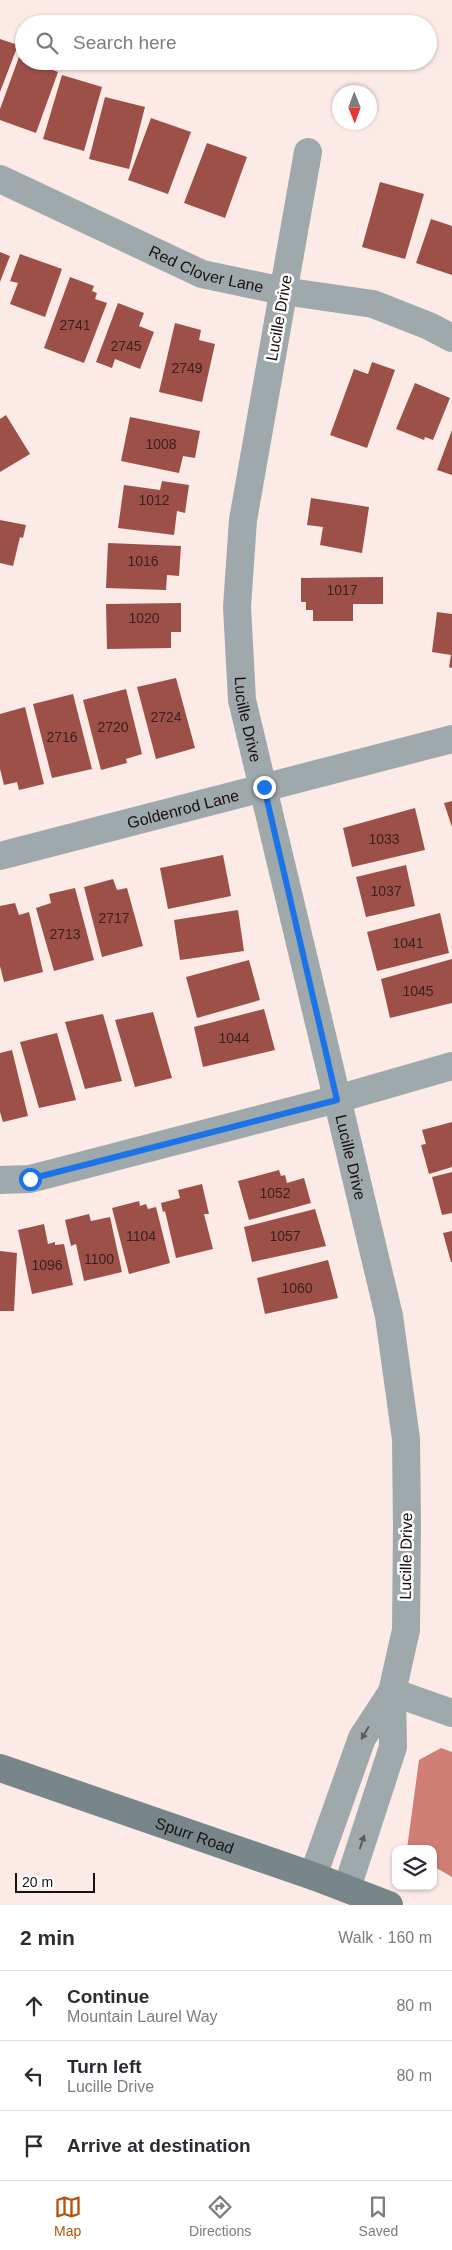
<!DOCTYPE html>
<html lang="en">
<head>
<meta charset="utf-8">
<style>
	:root { --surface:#fff; --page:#f7f7f7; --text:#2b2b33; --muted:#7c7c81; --line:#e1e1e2; --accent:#b45309 }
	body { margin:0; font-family:Arial,sans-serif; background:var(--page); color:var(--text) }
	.controls { position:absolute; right:15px; bottom:15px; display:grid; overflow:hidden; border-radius:10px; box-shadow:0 1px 4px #0004 }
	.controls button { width:45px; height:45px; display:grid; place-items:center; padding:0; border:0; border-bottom:1px solid var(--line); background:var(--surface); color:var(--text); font:25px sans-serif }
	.compass { position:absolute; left:332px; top:85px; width:45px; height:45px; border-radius:50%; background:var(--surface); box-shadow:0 1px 4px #0004; rotate:179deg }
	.scale { position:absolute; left:15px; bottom:12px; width:80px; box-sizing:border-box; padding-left:5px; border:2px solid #181110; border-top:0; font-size:14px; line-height:18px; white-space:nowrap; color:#181110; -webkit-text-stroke:4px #fff; paint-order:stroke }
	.stop { position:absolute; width:15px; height:15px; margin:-11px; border:4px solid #1a73e8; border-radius:50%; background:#fff }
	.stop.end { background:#1a73e8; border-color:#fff; box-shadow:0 1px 5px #0008 }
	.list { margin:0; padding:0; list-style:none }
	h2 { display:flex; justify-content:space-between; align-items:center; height:65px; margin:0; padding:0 20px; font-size:21px }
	h2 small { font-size:16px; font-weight:400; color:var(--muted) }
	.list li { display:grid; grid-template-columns:32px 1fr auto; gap:15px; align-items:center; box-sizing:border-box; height:70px; padding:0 20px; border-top:1px solid var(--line) }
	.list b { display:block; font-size:19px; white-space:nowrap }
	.list p { margin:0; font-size:16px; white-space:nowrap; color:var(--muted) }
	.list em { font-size:16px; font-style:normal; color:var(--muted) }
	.icon { flex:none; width:28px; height:28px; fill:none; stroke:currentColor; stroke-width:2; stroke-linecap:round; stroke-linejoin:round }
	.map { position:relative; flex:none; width:452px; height:1905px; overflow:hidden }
	.search { position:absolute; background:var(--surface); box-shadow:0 1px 4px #0004; left:15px; right:15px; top:15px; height:55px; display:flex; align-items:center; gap:12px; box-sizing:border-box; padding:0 18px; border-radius:28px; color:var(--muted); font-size:19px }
	.sheet { height:275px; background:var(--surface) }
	nav { display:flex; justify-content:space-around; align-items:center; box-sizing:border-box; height:70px; border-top:1px solid var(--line); background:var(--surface); font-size:14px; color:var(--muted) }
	nav a { display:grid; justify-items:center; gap:2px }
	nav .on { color:var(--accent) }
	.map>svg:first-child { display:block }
	.water { fill:#cf7e74 }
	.building { fill:#9c5048 }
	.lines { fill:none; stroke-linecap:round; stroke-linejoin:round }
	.street { stroke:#9fa8ab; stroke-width:28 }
	.secondary { stroke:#78868a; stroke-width:28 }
	.oneway { fill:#5c5c5e }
	.route { stroke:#1a73e8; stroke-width:6 }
	.labels { text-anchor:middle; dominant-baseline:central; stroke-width:5; stroke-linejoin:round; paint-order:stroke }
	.number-label { font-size:14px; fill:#39211e }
	.street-label { font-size:16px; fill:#181110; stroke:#fff }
</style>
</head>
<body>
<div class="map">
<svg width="452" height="1905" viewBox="0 0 452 1905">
	<rect width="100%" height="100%" fill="#fceae7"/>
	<path class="water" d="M441 1748 452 1752V1877L433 1866V1849H407L419 1760Z"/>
	<path class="building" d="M0 39 18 45 0 92Z
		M19 57 24 59V61H29L58 72 36 133 0 120V109Z
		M62 75 102 87 84 151 43 139Z
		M105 97 145 107 129 169 89 159Z
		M151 118 191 132 168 194 128 180Z
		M207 143 247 157 225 218 184 203Z
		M380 182 424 194 405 259 362 247Z
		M431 219 452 226V275L416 263Z
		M0 252 10 256 0 282Z
		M20 254 62 269 45 317 10 304 18 283 10 281Z
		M70 277 94 286 92 291 97 293 95 299 107 303 84 363 44 348Z
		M118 303 144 313 139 326 154 332 140 369 115 359 112 368 96 362Z
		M175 323 201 330 199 340 215 344 202 402 159 392Z
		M372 362 395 370 367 448 330 435 354 369 368 374Z
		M415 383 450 398 433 440 425 437 424 440 396 429Z
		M6 415 30 454 0 472V419Z
		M130 417 200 431 195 458 183 456 179 473 121 461Z
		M452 430V475L437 470Z
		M162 481 189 485 185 513 177 511 174 535 118 528 124 485 160 490Z
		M311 498 369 507 362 553 320 545 323 527 307 525Z
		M0 520 26 525 23 538 20 537 13 566 0 563Z
		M108 543 181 546 179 576 167 575 166 590 106 588Z
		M383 577V604H353V621H313V610H306V602H301V578Z
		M181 603V632H171V648L107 649 106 604Z
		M437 612 452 614V668L449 667 451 655 432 652Z
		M176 678 195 748 156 759 137 687Z
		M126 689 142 754 126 759 127 763 101 770 83 700Z
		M73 694 92 769 52 778 33 704Z
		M25 707 44 784 19 790 17 782 4 785 0 769V714Z
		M452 801V827L444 803Z
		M415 808 425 850 352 867 343 828Z
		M223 855 231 896 168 909 160 868Z
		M406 865 415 906 366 917 356 877Z
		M113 879 117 890 127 888 143 946 102 957 84 887Z
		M75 888 94 960 54 971 36 908 51 903 49 894Z
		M15 903 19 915 29 912 43 972 4 982 0 966V906Z
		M238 910 244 951 180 960 174 920Z
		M440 913 449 953 377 971 367 932Z
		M452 959V1003L390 1018 381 979Z
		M249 960 260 1000 197 1018 186 977Z
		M264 1009 275 1050 203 1067 194 1027Z
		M153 1012 172 1078 135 1087 115 1020Z
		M103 1014 122 1081 85 1089 65 1022Z
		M57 1033 76 1100 39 1108 20 1042Z
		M12 1050 28 1116 3 1122 0 1112V1053Z
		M452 1122V1167L429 1174 421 1145 426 1144 422 1130Z
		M279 1170 281 1176 285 1175 287 1183 304 1178 311 1203 249 1220 238 1181Z
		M452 1172V1213L442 1215 432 1177Z
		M202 1184 209 1214H204L213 1249 176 1258 165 1211 163 1212 161 1203 180 1198 178 1190Z
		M139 1201 140 1206 146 1204 148 1209 156 1207 170 1263 129 1274 112 1208Z
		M315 1209 326 1246 252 1262 244 1227Z
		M89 1214 91 1221 110 1217 122 1272 84 1281 76 1244 71 1246 65 1220Z
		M44 1224 48 1244 55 1242V1245L64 1244 73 1285 32 1294 18 1230Z
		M452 1231V1262H451L443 1233Z
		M0 1251 17 1253 14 1311H0Z
		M328 1260 338 1298 265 1314 257 1278Z"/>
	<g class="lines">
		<g class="street">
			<path id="s1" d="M308 152 243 520 237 607 242 700 389 1316 406 1439 407 1525 406 1630 392 1692 393 1747 347 1888"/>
			<path id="s2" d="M0 179 202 274 283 291 373 304 429 326 452 338"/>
			<path id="s3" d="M0 856 452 739"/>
			<path d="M0 1180 30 1179 337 1099 452 1066"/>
			<path d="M392 1692 452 1713"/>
			<path d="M313 1876 362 1738 392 1692"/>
		</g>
		<path class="secondary" id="s4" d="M0 1768 313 1876 389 1905"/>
	</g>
	<defs><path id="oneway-solid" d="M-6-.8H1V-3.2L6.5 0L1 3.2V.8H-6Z" transform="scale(1.25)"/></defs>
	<g class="oneway">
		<use href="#oneway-solid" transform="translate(365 1733) rotate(121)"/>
		<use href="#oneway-solid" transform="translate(362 1842) rotate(-72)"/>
	</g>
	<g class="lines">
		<path class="route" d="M30 1179 337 1100 264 787"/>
	</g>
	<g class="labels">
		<g class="number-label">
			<text x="75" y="325">2741</text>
			<text x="126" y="346">2745</text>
			<text x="187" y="368">2749</text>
			<text x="161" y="444">1008</text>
			<text x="154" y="500">1012</text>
			<text x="143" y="561">1016</text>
			<text x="342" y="590">1017</text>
			<text x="144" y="618">1020</text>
			<text x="166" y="717">2724</text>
			<text x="113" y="727">2720</text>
			<text x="62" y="737">2716</text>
			<text x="384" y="839">1033</text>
			<text x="386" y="891">1037</text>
			<text x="114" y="918">2717</text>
			<text x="65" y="934">2713</text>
			<text x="408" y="943">1041</text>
			<text x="418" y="991">1045</text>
			<text x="234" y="1038">1044</text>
			<text x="275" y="1193">1052</text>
			<text x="141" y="1236">1104</text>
			<text x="285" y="1236">1057</text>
			<text x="99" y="1259">1100</text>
			<text x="47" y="1265">1096</text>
			<text x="297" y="1288">1060</text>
		</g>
		<g class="street-label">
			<text stroke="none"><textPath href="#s2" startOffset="226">Red Clover Lane</textPath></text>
			<text transform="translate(279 318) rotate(-80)">Lucille Drive</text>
			<text stroke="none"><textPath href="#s1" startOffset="574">Lucille Drive</textPath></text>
			<text stroke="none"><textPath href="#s3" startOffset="189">Goldenrod Lane</textPath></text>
			<text stroke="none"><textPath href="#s1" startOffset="1024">Lucille Drive</textPath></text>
			<text transform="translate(406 1556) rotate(-89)">Lucille Drive</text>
			<text stroke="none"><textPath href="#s4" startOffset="206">Spurr Road</textPath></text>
		</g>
	</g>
</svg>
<div class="controls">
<button><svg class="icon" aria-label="layers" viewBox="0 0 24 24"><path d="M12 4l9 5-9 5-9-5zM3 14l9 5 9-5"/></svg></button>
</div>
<svg class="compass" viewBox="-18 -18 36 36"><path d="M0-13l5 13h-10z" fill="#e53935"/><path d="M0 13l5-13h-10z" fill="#7c7c81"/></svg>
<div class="scale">20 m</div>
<div class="stop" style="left:30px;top:1179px"></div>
<div class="stop end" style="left:264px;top:787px"></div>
<div class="search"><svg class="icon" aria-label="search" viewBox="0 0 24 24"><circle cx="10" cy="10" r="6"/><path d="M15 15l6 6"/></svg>Search here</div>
</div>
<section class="sheet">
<h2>2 min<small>Walk · 160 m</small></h2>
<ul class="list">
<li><svg class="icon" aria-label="ahead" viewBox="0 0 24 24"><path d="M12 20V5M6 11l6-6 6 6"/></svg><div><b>Continue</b><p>Mountain Laurel Way</p></div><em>80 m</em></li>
<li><svg class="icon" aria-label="left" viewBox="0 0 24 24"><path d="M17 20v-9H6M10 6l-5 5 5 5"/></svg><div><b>Turn left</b><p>Lucille Drive</p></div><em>80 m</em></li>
<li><svg class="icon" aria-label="arrive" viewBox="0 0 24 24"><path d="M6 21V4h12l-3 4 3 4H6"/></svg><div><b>Arrive at destination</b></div></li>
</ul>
</section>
<nav>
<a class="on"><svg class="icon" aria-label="map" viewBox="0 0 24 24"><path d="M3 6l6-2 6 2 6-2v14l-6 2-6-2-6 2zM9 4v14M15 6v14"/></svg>Map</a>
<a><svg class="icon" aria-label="directions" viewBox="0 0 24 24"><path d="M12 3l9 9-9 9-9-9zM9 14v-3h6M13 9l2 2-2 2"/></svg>Directions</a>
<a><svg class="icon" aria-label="saved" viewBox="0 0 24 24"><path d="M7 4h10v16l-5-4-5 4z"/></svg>Saved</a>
</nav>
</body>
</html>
